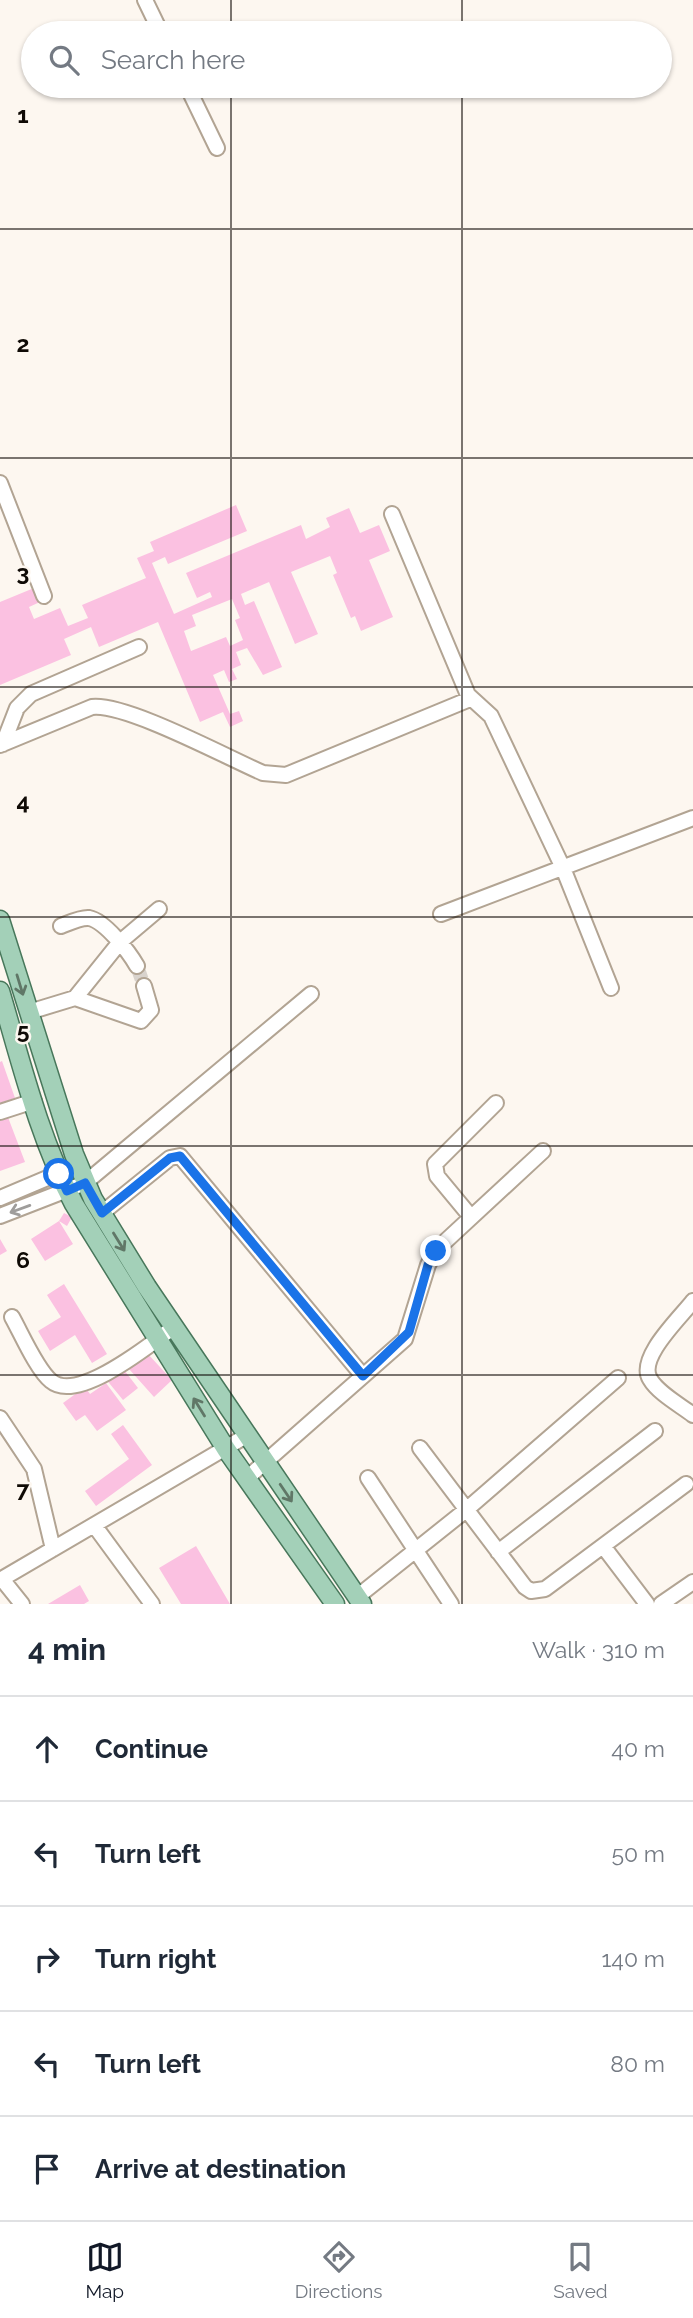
<!DOCTYPE html>
<html lang="en">
<head>
<meta charset="utf-8">
<style>
	:root { --surface:#fff; --page:#f2f2f3; --text:#1f2937; --muted:#747a83; --line:#e0e1e3; --accent:#111827 }
	body { margin:0; font-family:Raleway,sans-serif; background:var(--page); color:var(--text) }
	.stop { position:absolute; width:21px; height:21px; margin:-16px; border:5px solid #1a73e8; border-radius:50%; background:#fff }
	.stop.end { background:#1a73e8; border-color:#fff; box-shadow:0 2px 7px #0008 }
	.list { margin:0; padding:0; list-style:none }
	h2 { display:flex; justify-content:space-between; align-items:center; height:91px; margin:0; padding:0 28px; font-size:30px }
	h2 small { font-size:23px; font-weight:400; color:var(--muted) }
	.list li { display:grid; grid-template-columns:46px 1fr auto; gap:21px; align-items:center; box-sizing:border-box; height:105px; padding:0 28px; border-top:2px solid var(--line) }
	.list b { display:block; font-size:26px; white-space:nowrap }
	.list em { font-size:23px; font-style:normal; color:var(--muted) }
	.icon { flex:none; width:38px; height:38px; fill:none; stroke:currentColor; stroke-width:2; stroke-linecap:round; stroke-linejoin:round }
	.map { position:relative; flex:none; width:693px; height:1604px; overflow:hidden }
	.search { position:absolute; background:var(--surface); box-shadow:0 2px 5px #0004; left:21px; right:21px; top:21px; height:77px; display:flex; align-items:center; gap:18px; box-sizing:border-box; padding:0 24px; border-radius:38px; color:var(--muted); font-size:26px }
	.sheet { height:616px; background:var(--surface) }
	nav { display:flex; justify-content:space-around; align-items:center; box-sizing:border-box; height:98px; border-top:2px solid var(--line); background:var(--surface); font-size:19px; color:var(--muted) }
	nav a { display:grid; justify-items:center; gap:4px }
	nav .on { color:var(--accent) }
	.map>svg:first-child { display:block }
	.building { fill:#fbc1e1; fill-rule:evenodd }
	.lines { fill:none; stroke-linecap:round; stroke-linejoin:round }
	.minor-tunnel { stroke:#d9d3cd; stroke-width:14; stroke-dasharray:14 7; stroke-linecap:butt }
	.minor-casing { stroke:#b2a493; stroke-width:18 }
	.major-casing { stroke:#48775b; stroke-width:21 }
	.minor { stroke:#fff; stroke-width:14 }
	.major { stroke:#a3d0b8; stroke-width:18 }
	.oneway { stroke:#607767 }
	.oneway2 { stroke:#9f9d9b }
	.route { stroke:#1a73e8; stroke-width:9 }
	.grid { fill:none; stroke:#0f0a05; stroke-width:2; stroke-opacity:0.55 }
	.grid-label { font-size:23px; text-anchor:middle; font-weight:bold; fill:#0f0a05; stroke:#fdf7f0; stroke-width:5; stroke-linejoin:round; paint-order:stroke }
</style>
</head>
<body>
<div class="map">
<svg width="693" height="1604" viewBox="0 0 693 1604">
	<rect width="100%" height="100%" fill="#fdf7f0"/>
	<path class="building" d="M236 505 247 531 168 564 165 557 152 563 174 614 212 597 210 592 197 598 186 573 301 525 306 539 330 527 326 518 349 508 360 533 379 525 390 551 369 560 393 617 361 631 355 616 351 618 333 575 337 573 330 556 291 572 318 634 295 644 269 582 241 594 245 605 254 601 282 667 263 675 247 648 236 652 241 665 232 669 237 679 229 682 224 670 213 675 230 714 239 711 243 721 230 727 223 712 200 722 158 622 99 647 91 627 64 639 71 655 0 685V602L34 588 40 602 29 607 34 619 60 608 68 626 88 618 82 605 146 578 137 558 154 551 150 542ZM232 599 240 618 235 620 243 640 230 646 226 637 191 651 184 631 196 626 192 615Z
		M2 1061 15 1098 0 1103V1062Z
		M6 1112 25 1162 0 1171V1115Z
		M64 1213 72 1217 67 1226 59 1221Z
		M59 1221 73 1244 45 1261 31 1239Z
		M0 1239 7 1251 0 1255Z
		M64 1284 107 1354 92 1363 75 1335 50 1351 38 1331 61 1317 47 1295Z
		M147 1353 172 1380 154 1397 129 1369Z
		M121 1366 138 1388 123 1400 105 1378Z
		M106 1383 126 1410 97 1431 85 1415 76 1421 63 1403 85 1387 90 1394Z
		M123 1425 152 1465 96 1506 85 1491 129 1459 111 1434Z
		M196 1546 230 1604H181L159 1568Z
		M80 1585 89 1601 84 1604H48Z"/>
	<g class="lines">
		<path class="minor-tunnel" d="M137 966 144 986"/>
		<g class="minor-casing">
			<path id="minor" d="M145 0 161 33
				M187 86 217 148
				M0 483 44 596
				M392 514 468 695 491 716 563 868 611 988
				M3 744 17 708 31 694 139 647
				M0 745 92 707C126 703 226 757 263 773L286 775 470 699
				M441 914 693 818
				M61 926C69 923 81 917 89 918 105 921 129 952 137 966
				M75 998 120 942 159 909
				M29 1012 75 998 141 1021 151 1010 144 986
				M0 1112 34 1101
				M0 1198 78 1165
				M102 1213 170 1158 180 1156 363 1376
				M0 1216 85 1183 311 994
				M471 1217 437 1176 435 1164 496 1103
				M693 1301C680 1318 637 1358 650 1379 658 1393 680 1405 693 1415
				M12 1317C21 1333 37 1370 51 1381 78 1404 152 1343 174 1327
				M0 1418 34 1469 53 1549
				M420 1448 525 1587 531 1591 545 1589 686 1484
				M368 1478 451 1604
				M246 1479 405 1339 428 1265 436 1250 543 1151
				M94 1525 152 1604
				M603 1546 647 1604
				M498 1552 655 1431
				M2 1579 22 1604
				M0 1580 246 1436
				M357 1597 466 1510 618 1378
				M661 1604 693 1582"/>
		</g>
		<g class="major-casing">
			<path id="major" d="M0 920 74 1154 93 1199 147 1287 362 1604
				M0 991C21 1062 39 1138 74 1204L226 1449 335 1604"/>
		</g>
		<use href="#minor" class="minor"/>
		<use href="#major" class="major"/>
	</g>
	<defs><path id="oneway-shaft" d="M-6 0H5M1.5-3L5.5 0L1.5 3" fill="none" stroke-width="1.6" stroke-linecap="round" stroke-linejoin="round" transform="scale(1.75)"/></defs>
	<g class="oneway">
		<use href="#oneway-shaft" transform="translate(20 985) rotate(73)"/>
		<use href="#oneway-shaft" transform="translate(119 1242) rotate(58)"/>
		<use href="#oneway-shaft" transform="translate(199 1407) rotate(-122)"/>
		<use href="#oneway-shaft" transform="translate(286 1493) rotate(56)"/>
	</g>
	<use class="oneway2" href="#oneway-shaft" transform="translate(20 1209) rotate(160)"/>
	<g class="lines">
		<path class="route" d="M59 1174 67 1191 85 1183 102 1213 170 1158 180 1156 363 1376 409 1332 428 1265 436 1251"/>
	</g>
	<path class="grid" d="M231 0V33M462 0V33M231 86V1604M462 86V1604M0 229H693M0 458H693M0 687H693M0 917H693M0 1146H693M0 1375H693"/>
	<g class="grid-label">
		<text x="23" y="123">1</text>
		<text x="23" y="352">2</text>
		<text x="23" y="581">3</text>
		<text x="23" y="810">4</text>
		<text x="23" y="1039">5</text>
		<text x="23" y="1268">6</text>
		<text x="23" y="1497">7</text>
	</g>
</svg>
<div class="stop" style="left:59px;top:1174px"></div>
<div class="stop end" style="left:436px;top:1251px"></div>
<div class="search"><svg class="icon" aria-label="search" viewBox="0 0 24 24"><circle cx="10" cy="10" r="6"/><path d="M15 15l6 6"/></svg>Search here</div>
</div>
<section class="sheet">
<h2>4 min<small>Walk · 310 m</small></h2>
<ul class="list">
<li><svg class="icon" aria-label="ahead" viewBox="0 0 24 24"><path d="M12 20V5M6 11l6-6 6 6"/></svg><div><b>Continue</b></div><em>40 m</em></li>
<li><svg class="icon" aria-label="left" viewBox="0 0 24 24"><path d="M17 20v-9H6M10 6l-5 5 5 5"/></svg><div><b>Turn left</b></div><em>50 m</em></li>
<li><svg class="icon" aria-label="right" viewBox="0 0 24 24"><path d="M7 20v-9h11M14 6l5 5-5 5"/></svg><div><b>Turn right</b></div><em>140 m</em></li>
<li><svg class="icon" aria-label="left" viewBox="0 0 24 24"><path d="M17 20v-9H6M10 6l-5 5 5 5"/></svg><div><b>Turn left</b></div><em>80 m</em></li>
<li><svg class="icon" aria-label="arrive" viewBox="0 0 24 24"><path d="M6 21V4h12l-3 4 3 4H6"/></svg><div><b>Arrive at destination</b></div></li>
</ul>
</section>
<nav>
<a class="on"><svg class="icon" aria-label="map" viewBox="0 0 24 24"><path d="M3 6l6-2 6 2 6-2v14l-6 2-6-2-6 2zM9 4v14M15 6v14"/></svg>Map</a>
<a><svg class="icon" aria-label="directions" viewBox="0 0 24 24"><path d="M12 3l9 9-9 9-9-9zM9 14v-3h6M13 9l2 2-2 2"/></svg>Directions</a>
<a><svg class="icon" aria-label="saved" viewBox="0 0 24 24"><path d="M7 4h10v16l-5-4-5 4z"/></svg>Saved</a>
</nav>
</body>
</html>
